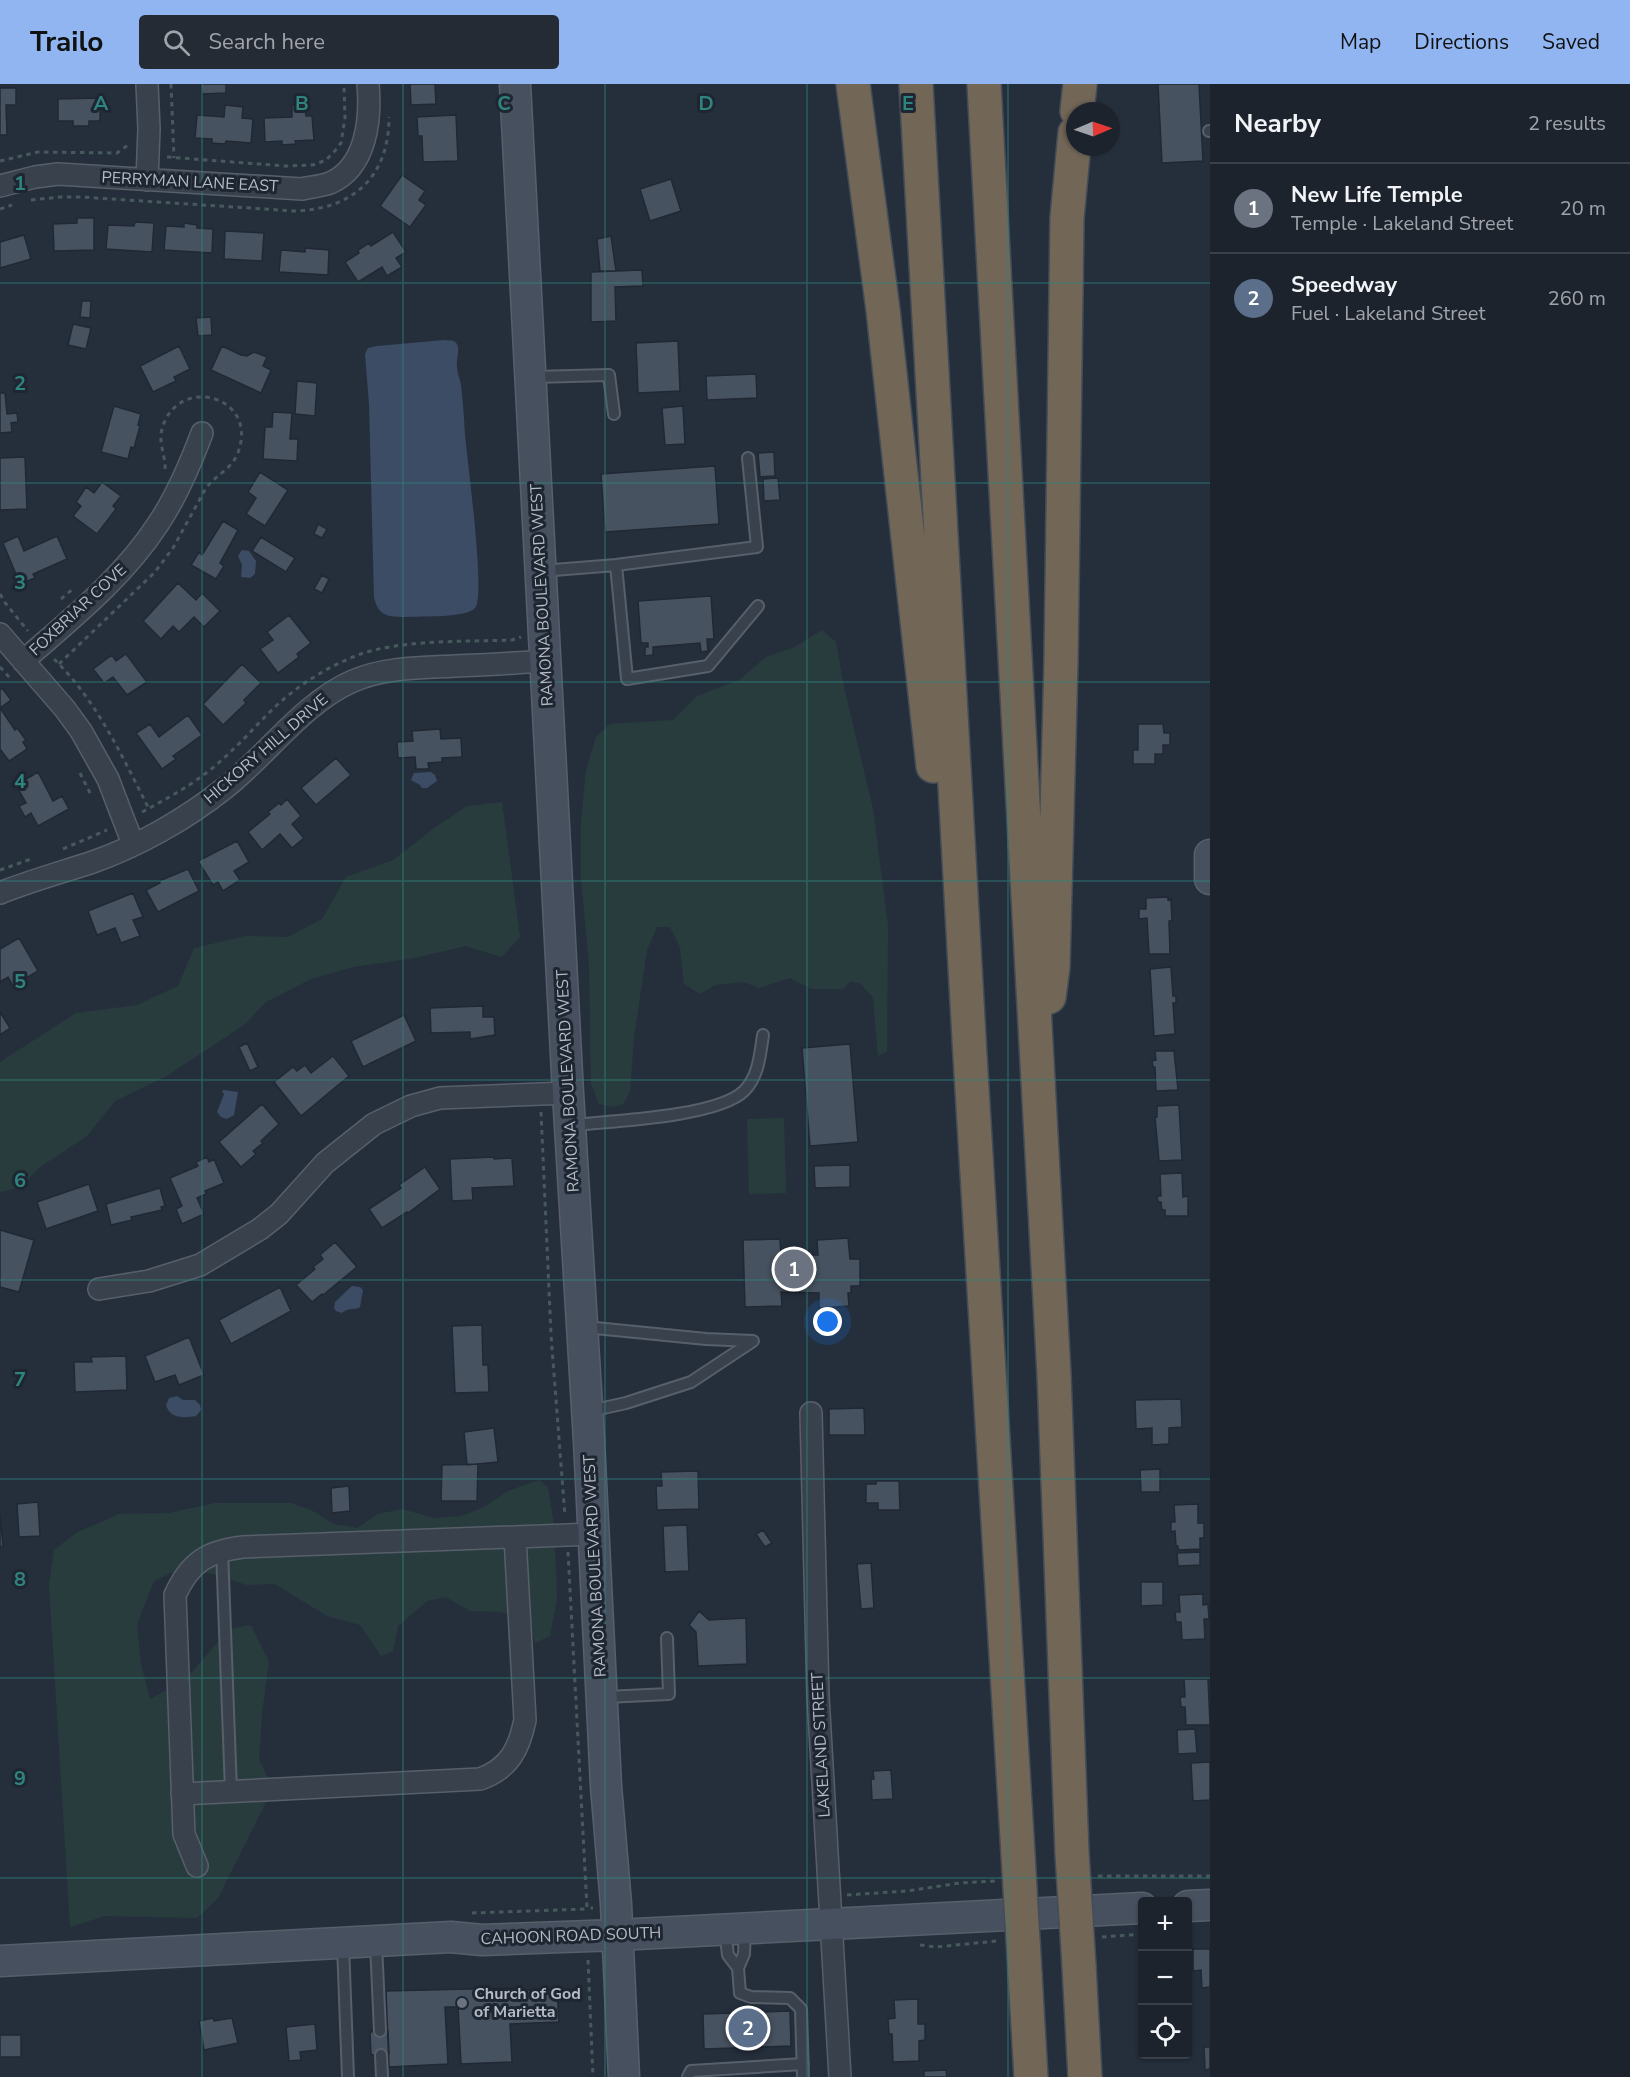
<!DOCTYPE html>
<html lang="en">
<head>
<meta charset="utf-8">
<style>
	:root { --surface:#1c232d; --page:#252b35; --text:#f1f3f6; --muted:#a0a4aa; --line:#3a4049; --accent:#90b5f1 }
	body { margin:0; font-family:"Nunito Sans",sans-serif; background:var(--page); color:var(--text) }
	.controls { position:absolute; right:18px; bottom:18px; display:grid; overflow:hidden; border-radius:6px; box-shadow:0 2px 4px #0004 }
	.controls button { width:54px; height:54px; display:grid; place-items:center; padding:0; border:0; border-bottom:2px solid var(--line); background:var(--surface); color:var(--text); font:30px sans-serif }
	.compass { position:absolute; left:1066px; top:18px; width:54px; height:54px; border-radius:50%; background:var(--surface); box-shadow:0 2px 4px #0004; rotate:88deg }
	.you { position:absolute; left:828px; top:1238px; width:21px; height:21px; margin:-15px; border:4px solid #fff; border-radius:50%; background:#1a73e8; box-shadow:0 0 0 9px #1a73e833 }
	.badge { display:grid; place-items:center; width:39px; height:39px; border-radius:50%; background:var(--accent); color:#fff; font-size:20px; font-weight:700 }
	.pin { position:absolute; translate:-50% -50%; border:3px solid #fff; box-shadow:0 2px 6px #0006 }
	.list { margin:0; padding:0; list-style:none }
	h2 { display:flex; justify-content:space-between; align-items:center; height:78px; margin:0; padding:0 24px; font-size:26px }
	h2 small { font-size:20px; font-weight:400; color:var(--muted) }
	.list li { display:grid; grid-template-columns:39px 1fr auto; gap:18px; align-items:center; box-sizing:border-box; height:90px; padding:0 24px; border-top:2px solid var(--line) }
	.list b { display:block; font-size:22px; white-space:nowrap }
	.list p { margin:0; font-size:20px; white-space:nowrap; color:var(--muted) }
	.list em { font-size:20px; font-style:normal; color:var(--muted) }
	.icon { flex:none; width:33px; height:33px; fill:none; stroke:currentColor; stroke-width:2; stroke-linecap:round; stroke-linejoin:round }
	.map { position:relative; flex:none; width:1210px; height:1993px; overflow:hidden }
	header { display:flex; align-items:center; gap:36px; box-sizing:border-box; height:84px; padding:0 30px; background:var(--accent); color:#111 }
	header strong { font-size:28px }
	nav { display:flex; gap:33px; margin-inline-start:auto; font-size:21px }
	.search { width:420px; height:54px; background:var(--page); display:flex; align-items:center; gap:15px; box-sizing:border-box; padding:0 21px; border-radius:6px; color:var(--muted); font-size:22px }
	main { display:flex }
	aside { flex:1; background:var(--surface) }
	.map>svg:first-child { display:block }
	.green { fill:#283c3e }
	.water { fill:#3c4c64 }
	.building { fill:#475260; stroke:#202833; stroke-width:1.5 }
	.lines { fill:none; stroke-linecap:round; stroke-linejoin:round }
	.lane-casing { stroke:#575f6a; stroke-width:14 }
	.street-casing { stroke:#575f6a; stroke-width:24 }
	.secondary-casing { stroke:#575f6a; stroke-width:33 }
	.highway-casing { stroke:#444c57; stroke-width:36 }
	.path { stroke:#47595c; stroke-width:3; stroke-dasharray:4.5 4.5; stroke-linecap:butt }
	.lane { stroke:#39414c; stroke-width:10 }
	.street { stroke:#39414c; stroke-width:21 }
	.secondary { stroke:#47505f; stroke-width:30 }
	.highway { stroke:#726757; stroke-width:33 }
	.highway-bridge-casing { stroke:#444c57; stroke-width:36; stroke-linecap:butt }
	.highway-bridge { stroke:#726757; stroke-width:33 }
	.grid { fill:none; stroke:#308480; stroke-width:1.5; stroke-opacity:0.55 }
	.worship-dot { fill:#6b7280; stroke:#1e2631; stroke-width:2 }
	.labels { text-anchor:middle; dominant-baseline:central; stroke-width:6; stroke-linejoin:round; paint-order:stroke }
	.street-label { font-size:16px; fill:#b5bcc7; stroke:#1e2631 }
	.poi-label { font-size:16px; font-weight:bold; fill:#b5bcc7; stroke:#1e2631; text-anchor:start }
	.grid-label { font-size:20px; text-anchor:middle; font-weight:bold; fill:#308480; stroke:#1e2631; stroke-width:6; stroke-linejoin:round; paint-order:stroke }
</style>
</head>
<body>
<header>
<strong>Trailo</strong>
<div class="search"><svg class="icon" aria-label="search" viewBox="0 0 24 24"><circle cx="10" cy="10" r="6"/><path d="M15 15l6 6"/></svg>Search here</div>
<nav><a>Map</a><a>Directions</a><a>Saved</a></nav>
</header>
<main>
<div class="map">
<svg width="1210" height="1993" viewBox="0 0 1210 1993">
	<rect width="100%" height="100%" fill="#252f3c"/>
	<path class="green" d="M822 546 836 558 844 603 873 725 888 842 887 968 878 972 873 914 861 900 850 897 843 905H811L790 894 759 904 744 898 715 901 700 910 684 900 680 863 670 843H657L647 866 634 953 630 1008 623 1020 614 1023 599 1020 591 1000 589 880 581 794V737L586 687 596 653 610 640 673 636 697 612 739 596 766 573 795 563Z
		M502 718 520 853 502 873 465 862 415 874 353 883 311 895 266 918 244 941 165 993 115 1017 87 1052 40 1083 19 1104 0 1108V978L76 929 137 921 178 902 194 864 246 852 288 853 322 835 346 793 393 776 433 745 467 722Z
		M784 1034 786 1109 749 1110 747 1035Z
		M539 1396 548 1403 554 1441 557 1514 550 1552 535 1559 530 1537 501 1528 470 1527 446 1513 427 1517 398 1542 393 1567 381 1572 360 1541 327 1532 275 1500 247 1501 209 1489 173 1488 154 1497 137 1540 141 1580 150 1615 171 1604 192 1588 229 1545 251 1541 269 1578 262 1629 259 1676 273 1704 218 1814 197 1834 105 1832 70 1843 49 1500 54 1466 76 1449 119 1430 169 1429 215 1419H291L311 1426 334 1440 357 1444 378 1430 402 1425 434 1434 462 1432 484 1423 508 1407Z"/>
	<path class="water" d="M444 256C449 257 454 255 457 260 460 267 456 276 457 283 457 289 460 295 461 301 463 317 464 334 465 351 467 374 486 513 475 524 466 534 422 532 408 533 389 533 378 533 374 513L369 320 365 270 368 264 377 262Z
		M242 466 249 467 256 477 255 490 250 494 241 493 242 481 238 472Z
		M431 688 435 691 437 697 427 704H422L420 701 411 696 414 689Z
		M224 1006 238 1008 234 1031 227 1035 221 1033 217 1028 224 1010 222 1007Z
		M352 1202 360 1203 363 1206 360 1223C353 1227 349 1223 342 1229L336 1227 334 1224 335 1218Z
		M177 1312 183 1316H195L200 1321 201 1326 196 1332C184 1334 170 1335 166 1321L169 1314Z"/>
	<path class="building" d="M201 0H226V9L202 10Z
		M410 0H435L436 20 411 21Z
		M1158 0H1199L1203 77 1162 79Z
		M0 4H16V21H6L7 51H0Z
		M100 14V37H89V42H73V37H58V15Z
		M225 21 243 23 242 34 253 35 251 59 226 57 225 60 212 59V55L195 54 197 31 224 33Z
		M292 21H305L306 32H312L314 56 295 57 296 60 282 61V57L265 58 264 34 292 33Z
		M456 31 458 77 423 78 422 52H418L417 33Z
		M402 91 425 107 419 116 426 121 410 143 380 122Z
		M671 95 681 127 650 137 640 105Z
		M77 134H94V166L54 167 53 140 77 139Z
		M135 138 154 139 152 168 106 165 108 141 134 142Z
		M184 139 197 141V144L213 145 212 169 164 166 166 142 184 143Z
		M225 147 264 149 262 177 224 175Z
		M393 148 406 168 396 174 402 183 387 192 382 183 358 198 345 178 359 169 358 166 369 159 371 162Z
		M24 151 31 175 0 184V158Z
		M611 152 616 187H600L597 155Z
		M305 164 329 166 328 191 279 188 281 166 305 168Z
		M642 186 643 202 615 203 616 237 591 238V188Z
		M82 217H91L90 234 80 233Z
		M211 233 212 251 198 252 196 234Z
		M73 240 91 244 86 265 68 261Z
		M678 257 680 307 638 309 636 259Z
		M179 262 190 285 174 293 176 297 153 308 140 282Z
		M222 262 241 271 247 272 254 268 267 273 263 282 271 286 261 309 211 286Z
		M756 290 757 314 707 316 706 292Z
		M297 297 317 299 315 332 295 330Z
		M0 309H5L7 330 17 329 18 338 11 339 12 348 0 349Z
		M114 322 141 330 138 341 140 342 134 364 131 363 128 375 101 368Z
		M683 322 685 360 665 361 662 324Z
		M273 328 292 329 290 355H298L297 377 263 375 265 343H272Z
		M774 368 775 392 760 393 758 369Z
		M25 373 27 425 0 426V374Z
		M715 382 719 440 605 448 601 390Z
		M260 388 288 406 265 442 246 430 256 414 248 408Z
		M778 394 780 416 764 417 763 395Z
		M102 398 121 412 113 422 116 425 97 450 73 432 81 422 76 418 86 403 94 409Z
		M223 437 238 446 220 479 224 482 216 495 191 481 199 468 202 471Z
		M318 440 327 445 322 454 314 450Z
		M18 452 24 467 57 452 67 475 33 490 35 494 20 500 3 459Z
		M261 453 295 474 286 488 252 467Z
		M322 491 329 495 322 509 314 505Z
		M178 499 196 516 202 509 220 527 204 543 194 533 179 548 173 542 161 555 143 537Z
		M711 512 714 555H707L708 567 701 568 700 559 653 563V571L645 572V563H648V559H641L638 517Z
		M289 531 311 559 297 570 299 573 278 589 260 565 273 556 267 548Z
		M126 570 147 598 127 611 113 593 104 599 93 585 112 571 116 577Z
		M242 580 261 599 244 616 246 619 223 641 203 620Z
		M2 604 11 616 0 624 15 646 17 644 26 656 23 658 27 665 9 677 0 665V606Z
		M188 631 202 651 173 672 176 675 162 685 136 649 150 640 159 653Z
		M1138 640H1163L1164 649H1170V661H1163V670H1155V680H1133V666H1138Z
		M440 645 441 655 461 654 462 673 442 674V678L428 679 429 685H416L415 673 398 674 397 658 413 657 412 647Z
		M336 674 351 691 316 721 301 704Z
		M38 688 53 717 62 712 69 725 38 742 31 729 25 733 19 722 26 719 16 701Z
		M287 715 301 732 292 740 304 754 292 764 280 750 262 766 248 748 270 730 268 728 279 719 281 721Z
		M237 757 249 778 234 787 240 796 223 807 218 798 213 801 198 777Z
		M188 785 199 807 158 828 146 806 160 799 159 797Z
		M133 809 143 833 133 836 140 852 121 859 115 844 97 851 88 827Z
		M1168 813V816L1171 815 1172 837H1169L1170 870H1149L1147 834 1139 835V825H1146V814Z
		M19 854 38 887 13 902 8 893 0 898V865Z
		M1171 883 1173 912H1176V919H1173L1175 950 1154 952 1150 885Z
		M483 922V933H494L495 951 470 955V948L431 949 430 924Z
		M0 928 10 944 0 951Z
		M404 931 416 957 363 983 351 957Z
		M247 959 258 983 250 987 239 963Z
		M850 960 858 1058 810 1062 802 964Z
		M1155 967H1174L1178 1006 1156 1007 1155 983H1153L1152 977 1156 976Z
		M333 972 349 992 301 1032 274 998 293 983 297 987 305 981 311 989Z
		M262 1020 279 1040 261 1057 263 1059 253 1067 256 1070 241 1083 219 1058Z
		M1179 1021 1182 1076 1159 1077 1155 1033H1157V1022Z
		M207 1073 209 1078 214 1075 224 1099 205 1107 206 1110 197 1114 204 1130 182 1140 176 1125 182 1122 170 1094 198 1082 196 1078Z
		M494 1073V1075L512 1074 514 1102 472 1104 473 1116 452 1117 450 1075Z
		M850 1081V1103L815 1104 814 1082Z
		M425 1083 440 1105 408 1129 407 1128 382 1144 369 1125 401 1104 399 1101Z
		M1182 1089 1183 1113 1188 1112V1132H1165V1126H1162L1161 1118H1158L1157 1112H1161L1160 1090Z
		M89 1100 98 1127 46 1145 37 1118Z
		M160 1104 165 1122 161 1123 162 1126 131 1133 132 1136 111 1141 106 1120Z
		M0 1146 34 1156 19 1208 0 1203Z
		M848 1154 850 1175H860V1202H851V1209H848L849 1222 819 1224V1209L781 1208 782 1222 745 1223 743 1156 780 1155 781 1171H818L817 1156Z
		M335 1158 357 1183 323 1211 322 1210 312 1218 296 1201 315 1185 313 1183 323 1175 320 1171Z
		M280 1203 291 1227 231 1260 219 1236Z
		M482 1241 483 1281H488L489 1308 455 1309 452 1242Z
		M189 1253 204 1291 179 1301 175 1291 155 1298 145 1272Z
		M126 1272 127 1306 75 1308 74 1278H92L91 1273Z
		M1181 1315 1182 1343 1169 1344V1360L1152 1361V1344L1136 1345 1135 1316Z
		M864 1324 865 1351H829V1325Z
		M494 1344 498 1378 467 1381 464 1348Z
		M478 1380 477 1417H441L442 1381Z
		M1160 1385V1408H1141L1140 1386Z
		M698 1387 699 1425 657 1426 656 1402H662L661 1388Z
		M876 1397H899L900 1426H878V1419H866V1400H876Z
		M349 1402 350 1427 332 1429 331 1404Z
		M38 1418 40 1452 19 1453 17 1420Z
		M1198 1420V1439H1204V1454H1200V1465L1178 1466V1462H1176L1175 1447 1171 1448V1438H1175L1174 1421Z
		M0 1430 3 1462 0 1463Z
		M687 1441 689 1487 665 1488 663 1442Z
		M763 1446 772 1459 765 1463 756 1450Z
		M1200 1468V1481L1178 1482 1177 1469Z
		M871 1479 874 1524 861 1525 857 1480Z
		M1141 1498H1163V1521L1141 1522Z
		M1203 1510V1521L1208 1520 1209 1535H1204L1205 1555 1182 1556 1181 1538H1176L1175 1528H1180L1179 1511Z
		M699 1527 709 1536 746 1534 747 1580 698 1582 696 1548 689 1541Z
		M1184 1595H1208L1210 1641H1186L1185 1623H1181L1180 1613H1185Z
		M1195 1645 1197 1669 1178 1670 1177 1646Z
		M1210 1678V1716L1193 1717 1191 1679Z
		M891 1686 893 1715 872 1716 871 1695H874L873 1687Z
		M1193 1865H1210V1903L1202 1904 1201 1886 1193 1887Z
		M514 1904V1907L557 1905 559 1938 510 1940 512 1978 461 1980 458 1923H445L448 1980 389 1983 386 1907Z
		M918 1915V1940H925V1956L919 1957V1977L893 1978 892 1950H889L888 1935 895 1934 894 1916Z
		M790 1927 791 1962 704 1965 703 1930Z
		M213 1934 214 1937 232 1934 238 1959 204 1966 199 1937Z
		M315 1940 317 1966 300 1968 301 1976 289 1977 286 1943Z
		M388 1947 389 1970 371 1971 370 1948Z
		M0 1951H21V1973H0Z
		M1204 1963H1210V1985L1205 1986Z
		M946 1986 947 1993H924V1987Z"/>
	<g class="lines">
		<g class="lane-casing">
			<path id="lane" d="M1209 47H1210
				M534 293 609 291 614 330
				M616 481 627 595 708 582 758 522
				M541 487 616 481 757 463 748 374
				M573 1041C612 1037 717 1033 744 1007 759 992 760 970 763 951
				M585 1243 706 1255 753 1257 691 1298 626 1319 590 1327
				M222 1466 231 1707
				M605 1613 669 1610 667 1554
				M725 1847 728 1871 738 1884 744 1870 745 1845
				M376 1860 380 1947
				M343 1861 348 1993
				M738 1884 740 1909 751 1913 790 1914 801 1925 803 1993
				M381 1971 382 1993
				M688 1993 691 1987 803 1980"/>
		</g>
		<g class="street-casing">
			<path id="street" d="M147 0 149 45 147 96
				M0 102 35 93 58 90 302 105C311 103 322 102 330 99 367 83 371 34 368 0
				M0 550 65 625 81 647 108 695 133 760
				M23 577C71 535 123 494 158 440 177 412 190 381 202 349
				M0 809C30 797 59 789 90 779 137 763 186 735 225 704 266 672 304 618 353 597 385 583 421 584 455 582 485 581 515 579 546 577
				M99 1205 149 1197 200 1181 260 1145 279 1130 325 1079 374 1040 411 1022 440 1014 568 1009
				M811 1329 818 1612 840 1993
				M182 1710 480 1695C509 1685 519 1665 525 1636L515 1453
				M197 1782 184 1750 175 1511C190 1478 208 1467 243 1463L594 1450"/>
		</g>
		<g class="secondary-casing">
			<path id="secondary" d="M515 0 568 1009 589 1357 606 1702 616 1820 624 1993
				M1210 771V795
				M1188 1822 1210 1821
				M0 1877 451 1853 482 1856 617 1851 1142 1824"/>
		</g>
		<g class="highway-casing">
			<path id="highway" d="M853 0 883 226 933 682
				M916 0 970 972 1018 1770
				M984 0 1054 1291 1072 1769
				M1077 27 1080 0
				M1049 913 1053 883 1061 577 1067 134 1075 49
				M1079 1882 1085 1993
				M1025 1890 1031 1993"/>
		</g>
		<path class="path" d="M171 0 174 74
			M167 73 285 82 313 81 326 76 334 68 341 59 345 34 344 0
			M0 77 38 68 117 69 128 61
			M31 116 60 113H81L295 127C353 125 389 93 389 33
			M0 125 12 121
			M0 510 6 520 28 547
			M61 515 74 504
			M54 575C97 617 122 672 149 725
			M59 580 155 488 173 464 206 404C215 392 231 385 237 371 262 312 177 289 162 345 158 359 166 372 165 386
			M0 583 9 593
			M80 689 92 713
			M142 728C172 712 201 696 225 673 243 657 259 638 277 621 300 600 329 582 358 571 401 555 466 558 512 556L521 553
			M63 765 107 746
			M0 786 34 774
			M541 1028 551 1251 565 1432
			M568 1468 587 1824H593
			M1098 1792H1210
			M847 1811 907 1807 960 1799 995 1797
			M472 1829 587 1825
			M1102 1853 1142 1850
			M920 1861 936 1863 997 1857
			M588 1876 593 1993"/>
		<use href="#lane" class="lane"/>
		<use href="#street" class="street"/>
		<use href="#secondary" class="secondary"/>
		<use href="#highway" class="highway"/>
		<g class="highway-bridge-casing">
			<path id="highway-bridge" d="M1072 1769 1079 1882
				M1018 1770 1025 1890"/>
		</g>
		<use href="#highway-bridge" class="highway-bridge"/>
	</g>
	<path class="grid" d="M202 0V1993M403 0V1993M605 0V1993M807 0V1993M1008 0V1993M0 199H1210M0 399H1210M0 598H1210M0 797H1210M0 996H1210M0 1196H1210M0 1395H1210M0 1594H1210M0 1794H1210"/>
	<circle class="worship-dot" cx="462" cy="1919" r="6"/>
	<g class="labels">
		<g class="street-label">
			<text transform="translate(190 98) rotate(3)">PERRYMAN LANE EAST</text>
			<text transform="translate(542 511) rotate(-93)">RAMONA BOULEVARD WEST</text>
			<text transform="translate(78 526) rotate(-43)">FOXBRIAR COVE</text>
			<text transform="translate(266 665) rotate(-41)">HICKORY HILL DRIVE</text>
			<text transform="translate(568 997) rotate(-93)">RAMONA BOULEVARD WEST</text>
			<text transform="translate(595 1482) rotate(-93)">RAMONA BOULEVARD WEST</text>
			<text transform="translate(821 1661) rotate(-93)">LAKELAND STREET</text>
			<text transform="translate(571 1852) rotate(-2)">CAHOON ROAD SOUTH</text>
		</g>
		<g class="poi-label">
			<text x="474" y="1910">Church of God<tspan x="474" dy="18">of Marietta</tspan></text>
		</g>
	</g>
	<g class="grid-label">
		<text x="101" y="26">A</text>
		<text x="302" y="26">B</text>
		<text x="504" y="26">C</text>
		<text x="706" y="26">D</text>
		<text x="908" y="26">E</text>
		<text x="20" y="106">1</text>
		<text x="20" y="306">2</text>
		<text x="20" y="505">3</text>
		<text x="20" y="704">4</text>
		<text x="20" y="904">5</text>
		<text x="20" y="1103">6</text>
		<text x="20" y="1302">7</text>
		<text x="20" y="1502">8</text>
		<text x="20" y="1701">9</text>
	</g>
</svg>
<div class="controls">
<button>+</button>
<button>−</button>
<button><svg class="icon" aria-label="locate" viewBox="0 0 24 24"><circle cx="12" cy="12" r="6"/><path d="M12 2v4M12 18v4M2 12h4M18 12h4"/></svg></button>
</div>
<svg class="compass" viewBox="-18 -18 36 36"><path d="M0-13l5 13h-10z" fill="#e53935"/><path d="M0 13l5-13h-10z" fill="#a0a4aa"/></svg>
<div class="you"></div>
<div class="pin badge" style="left:794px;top:1185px;background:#6b7280">1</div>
<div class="pin badge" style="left:748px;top:1944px;background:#5c6f8a">2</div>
</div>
<aside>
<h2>Nearby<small>2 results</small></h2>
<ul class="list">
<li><span class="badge" style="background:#6b7280">1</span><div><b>New Life Temple</b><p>Temple · Lakeland Street</p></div><em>20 m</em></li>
<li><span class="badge" style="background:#5c6f8a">2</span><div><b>Speedway</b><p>Fuel · Lakeland Street</p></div><em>260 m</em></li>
</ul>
</aside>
</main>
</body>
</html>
